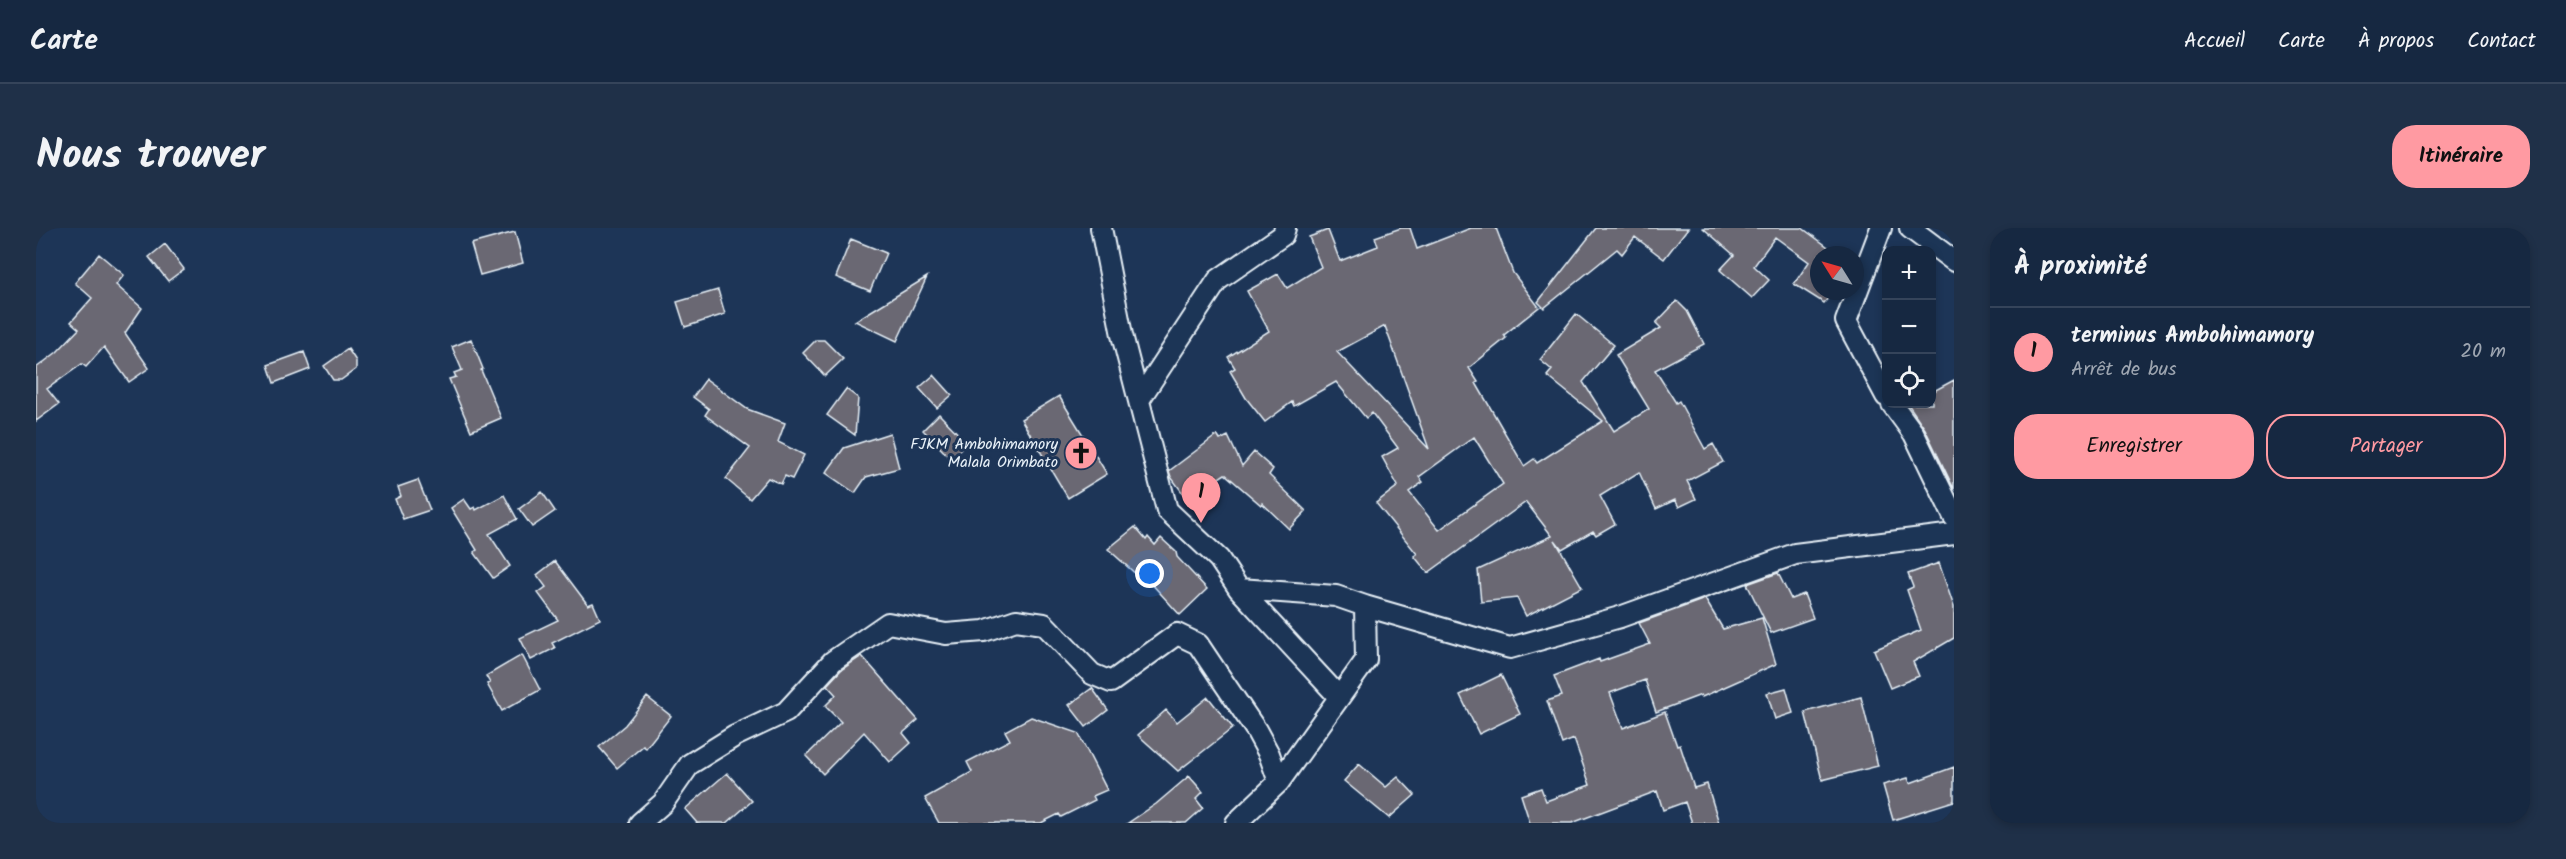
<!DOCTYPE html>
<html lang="fr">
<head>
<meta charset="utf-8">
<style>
	:root { --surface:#162841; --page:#1f3048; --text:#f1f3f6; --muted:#9ea6b1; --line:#35445a; --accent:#ff9aa2 }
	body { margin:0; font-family:Kalam,sans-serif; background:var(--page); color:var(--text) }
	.controls { position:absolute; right:18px; top:18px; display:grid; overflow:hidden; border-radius:12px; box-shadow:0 3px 9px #0003 }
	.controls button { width:54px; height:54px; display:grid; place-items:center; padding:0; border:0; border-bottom:2px solid var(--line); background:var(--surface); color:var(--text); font:30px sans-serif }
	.compass { position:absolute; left:1774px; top:18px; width:54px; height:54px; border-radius:50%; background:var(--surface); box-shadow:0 3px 9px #0003; rotate:307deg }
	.you { position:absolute; left:1114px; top:346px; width:21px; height:21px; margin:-15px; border:4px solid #fff; border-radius:50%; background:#1a73e8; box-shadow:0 0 0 9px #1a73e833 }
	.badge { display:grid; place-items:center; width:39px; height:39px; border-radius:50%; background:var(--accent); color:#111; font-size:20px; font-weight:700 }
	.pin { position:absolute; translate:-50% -50px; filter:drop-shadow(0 2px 3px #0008) }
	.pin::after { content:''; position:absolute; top:32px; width:21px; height:18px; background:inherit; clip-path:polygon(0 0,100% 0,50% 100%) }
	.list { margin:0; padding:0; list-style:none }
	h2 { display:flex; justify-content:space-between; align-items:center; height:78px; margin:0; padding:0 24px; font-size:26px }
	h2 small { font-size:20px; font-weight:400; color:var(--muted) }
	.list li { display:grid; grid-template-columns:39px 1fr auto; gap:18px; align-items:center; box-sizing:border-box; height:90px; padding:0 24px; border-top:2px solid var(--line) }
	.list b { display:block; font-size:22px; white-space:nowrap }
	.list p { margin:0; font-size:20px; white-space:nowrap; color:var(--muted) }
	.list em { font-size:20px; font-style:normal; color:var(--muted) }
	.actions { display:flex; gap:12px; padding:18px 24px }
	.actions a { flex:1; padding:14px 0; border:2px solid var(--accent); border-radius:24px; text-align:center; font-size:21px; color:var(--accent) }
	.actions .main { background:var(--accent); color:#111 }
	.icon { flex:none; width:33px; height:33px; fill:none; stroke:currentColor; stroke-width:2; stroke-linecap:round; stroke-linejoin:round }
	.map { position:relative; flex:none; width:1918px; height:595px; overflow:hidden; border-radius:24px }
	header { display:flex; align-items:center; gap:36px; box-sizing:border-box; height:84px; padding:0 30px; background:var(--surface); border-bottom:2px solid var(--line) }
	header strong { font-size:28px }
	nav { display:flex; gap:33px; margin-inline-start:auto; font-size:21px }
	.intro { display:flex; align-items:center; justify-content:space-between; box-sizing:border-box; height:144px; padding:0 36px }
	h1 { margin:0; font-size:42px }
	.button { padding:15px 27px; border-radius:24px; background:var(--accent); color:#111; font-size:21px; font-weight:700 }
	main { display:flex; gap:36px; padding:0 36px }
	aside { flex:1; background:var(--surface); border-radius:24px; box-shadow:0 3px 9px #0003 }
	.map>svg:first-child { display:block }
	.building { fill:#6a6873; stroke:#e8f1f8; stroke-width:1.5; fill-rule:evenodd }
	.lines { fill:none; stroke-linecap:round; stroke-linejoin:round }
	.street-casing { stroke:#e8f1f8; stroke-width:24 }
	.street { stroke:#1d3557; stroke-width:20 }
	.labels { text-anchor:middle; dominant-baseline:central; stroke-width:6; stroke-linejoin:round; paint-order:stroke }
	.poi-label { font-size:16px; fill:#e8f1f8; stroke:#1d3557; text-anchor:end }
</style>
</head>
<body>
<header>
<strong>Carte</strong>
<nav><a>Accueil</a><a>Carte</a><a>À propos</a><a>Contact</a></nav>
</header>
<div class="intro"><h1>Nous trouver</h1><a class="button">Itinéraire</a></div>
<main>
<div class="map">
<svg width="1918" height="595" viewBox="0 0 1918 595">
	<rect width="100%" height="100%" fill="#1d3557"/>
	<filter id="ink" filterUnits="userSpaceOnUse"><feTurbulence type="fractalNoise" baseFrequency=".0167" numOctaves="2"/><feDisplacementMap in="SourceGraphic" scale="12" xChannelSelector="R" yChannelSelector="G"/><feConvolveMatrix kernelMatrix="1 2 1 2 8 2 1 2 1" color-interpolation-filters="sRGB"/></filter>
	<g filter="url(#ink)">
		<path class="building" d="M1365 0H1374L1381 21 1435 0H1460L1477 45 1503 79 1468 107 1470 110 1433 140 1442 154 1440 155 1488 238 1498 231 1501 235 1567 193 1511 148 1516 142 1504 132 1540 86 1578 117 1547 154 1578 203 1613 181 1580 127 1625 100 1620 95 1641 73 1651 83 1668 116 1619 142 1640 175 1643 173 1669 221 1677 216 1687 234 1651 253 1660 271 1643 279 1639 272 1620 281 1603 244 1564 268 1579 296 1560 307 1557 303 1526 321 1519 312 1546 359 1490 388 1481 370 1445 374 1442 342 1516 308 1490 274 1392 345 1378 328 1381 326 1340 275 1362 258 1346 229 1362 220 1336 185 1330 190 1300 154 1258 178 1256 174 1229 194 1210 170 1194 143 1199 140 1192 129 1233 103 1211 63 1242 46 1251 60 1285 39 1273 9 1292 2 1304 33 1342 18 1339 9ZM1349 98 1393 221 1301 124ZM1438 209 1467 256 1403 302 1373 264 1387 254 1383 249Z
			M1560 0H1652L1628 31 1599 9 1586 26 1581 21 1508 80 1502 74Z
			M1667 0H1766L1803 27H1783V63H1798L1788 75 1758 56 1773 34 1739 9 1718 38 1733 52 1716 70 1684 42 1698 27Z
			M479 4 487 35 444 47 435 16Z
			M815 11 850 25 834 63 800 49Z
			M129 16 148 41 132 53 113 29Z
			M63 26 88 47 80 57 106 80 89 105 113 140 93 154 68 119 50 139 46 136 11 161 23 176 0 193V140L21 124 43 101 35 94 56 70 39 55Z
			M891 49 861 113 819 93Z
			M682 62 689 86 649 99 641 74Z
			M435 111 447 141 445 142 465 190 435 203 413 151 420 149 418 145 426 142 416 119Z
			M780 112H788L807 131 789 148 767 125Z
			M312 121 320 133V141L305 152H297L288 138Z
			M268 124 274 141 238 155 232 137Z
			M898 147 916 167 901 180 883 160Z
			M670 151 711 181 749 195 742 214 768 227 756 251 749 248 745 256 732 250 714 271 690 251 714 220 669 187 673 181 657 169Z
			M1918 152V261L1889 201 1872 176H1896V164Z
			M810 161 822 170 819 207 791 187Z
			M1023 168 1071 246 1032 270 985 191Z
			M903 186 931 215 915 231 887 202Z
			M854 205 863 240 830 249 819 265 790 245 808 220Z
			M1181 207 1184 212 1192 208 1206 238 1218 224 1237 241 1233 247 1270 283 1253 301 1226 275 1225 277 1189 246 1172 257 1169 253 1149 268 1135 249 1133 243Z
			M382 252 394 282 367 291 359 271 365 268 362 259Z
			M506 264 519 283 496 299 483 281Z
			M468 267 481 291 453 306 474 338 457 350 438 324 441 322 415 280 428 271 435 281 439 279 440 282Z
			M1099 299 1110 312 1112 309 1119 317 1125 310 1140 324 1141 329 1171 361 1144 387 1113 353 1111 356 1072 321Z
			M519 333 552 377 557 375 564 391 516 415 519 420 495 432 484 410 522 392 502 365 510 359 501 347Z
			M1903 335 1918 379V410L1877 434 1883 448 1854 460 1838 422 1885 402 1871 362 1877 359 1872 346Z
			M1742 345 1755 371 1768 366 1777 390 1735 405 1711 356Z
			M1669 371 1687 401 1726 390 1740 436 1666 469 1665 467 1620 484 1609 452 1574 465 1587 500 1629 484 1641 518 1644 517 1658 560 1671 556 1683 595H1656L1649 574 1627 582 1621 563 1536 595H1494L1485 567 1505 560 1510 573 1554 557 1538 511 1526 516 1511 473 1526 468 1518 448 1563 431 1564 434 1614 416 1603 395Z
			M486 427 504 462 466 483 451 456 454 455 450 448Z
			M826 428 882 492 867 505 875 515 854 534 828 504 787 546 770 528 805 494 789 478 800 467 791 457 805 442Z
			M1465 447 1484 486 1443 506 1424 467Z
			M1056 460 1072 482 1050 499 1033 477Z
			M1750 460 1757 485 1739 491 1731 465Z
			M611 469 635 488 610 520 607 518 581 540 563 519 589 497Z
			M1172 469 1197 500 1142 543 1102 507 1130 482 1141 494Z
			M1825 469 1842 538 1786 552 1769 484Z
			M995 489 1042 505 1071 562 1057 568 1059 572 1025 589 1023 586 1005 595H903L889 570 936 544 931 534 974 512 969 503Z
			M1323 536 1350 559 1362 549 1379 567 1353 590 1308 553Z
			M1918 539V573L1857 592 1847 557 1872 550 1874 555Z
			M691 545 716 573 691 595H661L649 581Z
			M1153 548 1167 564 1160 571 1167 580 1150 595H1092L1120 576Z"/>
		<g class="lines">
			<g class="street-casing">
				<path id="street" d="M1065 0 1086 107 1131 282 1183 331 1203 361 1300 368 1329 378 1330 432 1243 554 1200 595
					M1845 0 1810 93 1850 168
					M1874 0 1918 33
					M1103 172 1182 52 1247 7 1249 0
					M1856 176 1878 206 1918 289
					M1203 361 1303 469
					M1329 378 1474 420 1584 389 1759 326 1918 306
					M604 595 627 575 654 536 699 508 750 484 797 433 852 395 910 406 948 403 980 392 1008 396 1056 446 1075 454 1141 406 1162 416 1182 446 1220 502 1233 526 1243 554"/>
			</g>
			<use href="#street" class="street"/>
		</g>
	</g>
	<defs>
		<g id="church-disc" transform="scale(1.725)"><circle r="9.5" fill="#ff9aa2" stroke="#1d3557"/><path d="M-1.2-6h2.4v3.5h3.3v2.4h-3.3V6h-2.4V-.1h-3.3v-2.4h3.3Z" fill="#111"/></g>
	</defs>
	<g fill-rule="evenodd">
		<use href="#church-disc" x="1045" y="225"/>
	</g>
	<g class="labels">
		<g class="poi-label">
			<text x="1022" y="216">FJKM Ambohimamory<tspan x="1022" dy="18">Malala Orimbato</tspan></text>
		</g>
	</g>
</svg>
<div class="controls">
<button>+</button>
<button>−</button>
<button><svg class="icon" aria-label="locate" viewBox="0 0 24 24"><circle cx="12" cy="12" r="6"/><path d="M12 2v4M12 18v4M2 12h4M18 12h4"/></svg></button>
</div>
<svg class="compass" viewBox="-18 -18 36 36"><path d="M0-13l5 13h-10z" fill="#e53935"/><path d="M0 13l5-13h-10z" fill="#9ea6b1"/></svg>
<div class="you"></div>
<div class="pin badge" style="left:1165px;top:295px">1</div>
</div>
<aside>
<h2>À proximité<small></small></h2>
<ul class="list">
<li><span class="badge">1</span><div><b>terminus Ambohimamory</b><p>Arrêt de bus</p></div><em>20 m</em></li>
</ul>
<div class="actions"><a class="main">Enregistrer</a><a>Partager</a></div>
</aside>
</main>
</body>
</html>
